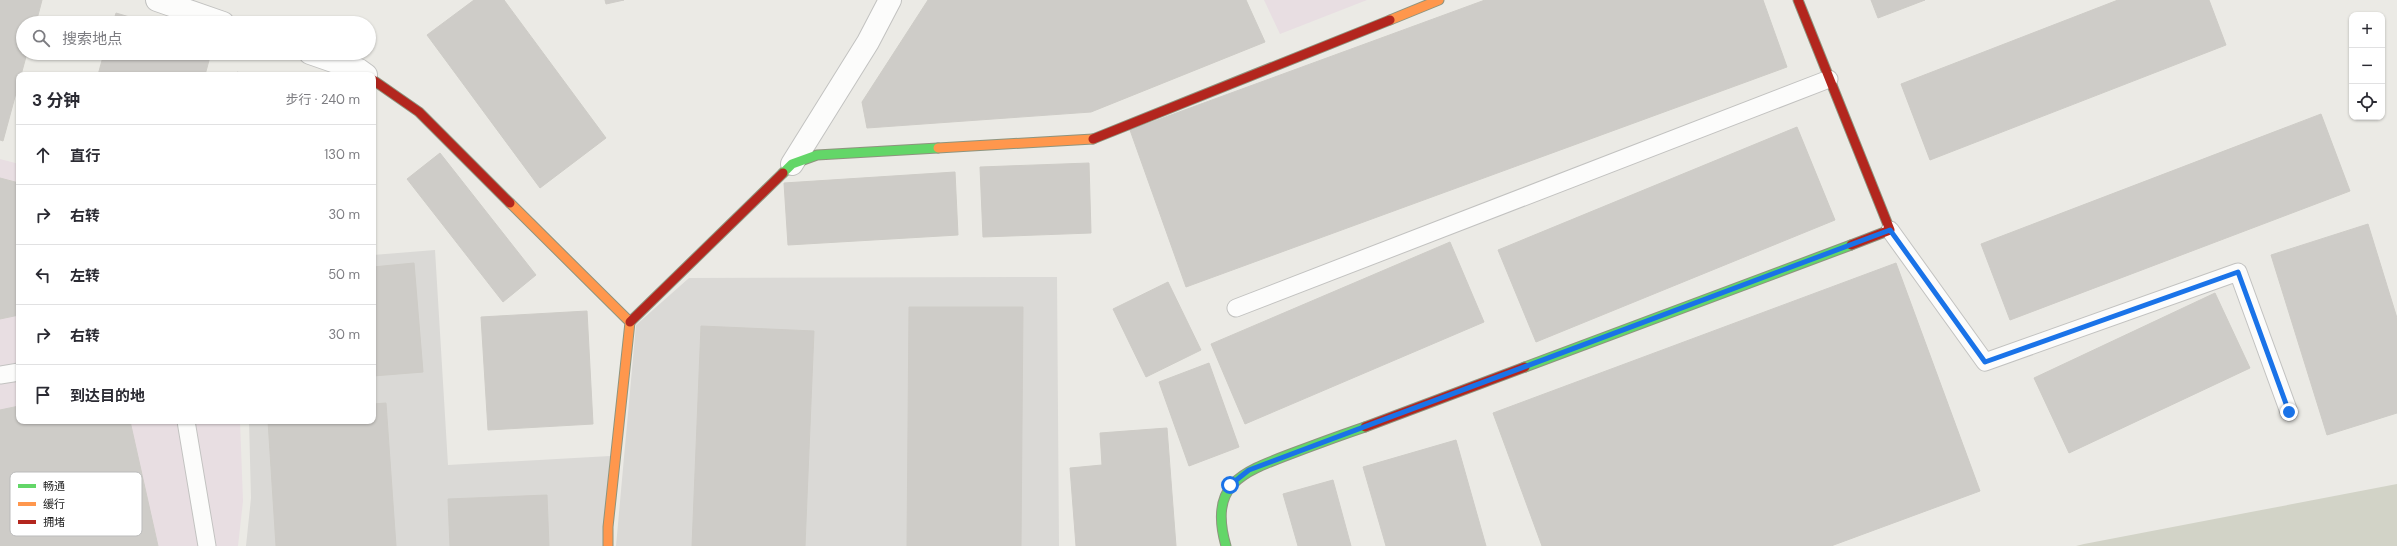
<!DOCTYPE html>
<html lang="zh">
<head>
<meta charset="utf-8">
<style>
	:root { --surface:#fff; --page:#f2f2f3; --text:#2b2b33; --muted:#7c7c81; --line:#e1e1e2 }
	body { margin:0; font-family:"DM Sans","Noto Sans SC",sans-serif; background:var(--page); color:var(--text) }
	.controls { position:absolute; right:12px; top:12px; display:grid; overflow:hidden; border-radius:8px; box-shadow:0 1px 3px #0004 }
	.controls button { width:36px; height:36px; display:grid; place-items:center; padding:0; border:0; border-bottom:1px solid var(--line); background:var(--surface); color:var(--text); font:20px sans-serif }
	.stop { position:absolute; width:12px; height:12px; margin:-9px; border:3px solid #1a73e8; border-radius:50%; background:#fff }
	.stop.end { background:#1a73e8; border-color:#fff; box-shadow:0 1px 4px #0008 }
	.list { margin:0; padding:0; list-style:none }
	h2 { display:flex; justify-content:space-between; align-items:center; height:52px; margin:0; padding:0 16px; font-size:17px }
	h2 small { font-size:13px; font-weight:400; color:var(--muted) }
	.list li { display:grid; grid-template-columns:26px 1fr auto; gap:12px; align-items:center; box-sizing:border-box; height:60px; padding:0 16px; border-top:1px solid var(--line) }
	.list b { display:block; font-size:15px; white-space:nowrap }
	.list em { font-size:13px; font-style:normal; color:var(--muted) }
	.icon { flex:none; width:22px; height:22px; fill:none; stroke:currentColor; stroke-width:2; stroke-linecap:round; stroke-linejoin:round }
	.map { position:relative; flex:none; width:2397px; height:546px; overflow:hidden }
	.search { position:absolute; background:var(--surface); box-shadow:0 1px 3px #0004; left:16px; top:16px; width:360px; height:44px; display:flex; align-items:center; gap:10px; box-sizing:border-box; padding:0 14px; border-radius:22px; color:var(--muted); font-size:15px }
	.panel { position:absolute; background:var(--surface); box-shadow:0 1px 3px #0004; left:16px; top:72px; width:360px; height:352px; border-radius:8px }
	.map>svg:first-child { display:block }
	.residential { fill:#dad9d6 }
	.industrial { fill:#e8dee2 }
	.construction { fill:#d2d3c7 }
	.building { fill:#ceccc8; stroke:#ceccc7 }
	.lines { fill:none; stroke-linecap:round; stroke-linejoin:round }
	.lane-casing { stroke:#c2c2c0; stroke-width:19 }
	.street-casing { stroke:#c2c2c0; stroke-width:24 }
	.fast-casing { stroke:#8e947e; stroke-width:11 }
	.slow-casing { stroke:#8e947e; stroke-width:11 }
	.jam-casing { stroke:#8e947e; stroke-width:11 }
	.lane { stroke:#fcfcfb; stroke-width:17 }
	.street { stroke:#fcfcfb; stroke-width:22 }
	.fast { stroke:#63d668; stroke-width:9 }
	.slow { stroke:#ff974d; stroke-width:9 }
	.jam { stroke:#b3261e; stroke-width:9 }
	.route { stroke:#1a73e8; stroke-width:5 }
	.key { fill:#fff; stroke:#bbb; stroke-width:1 }
	.key-label { font-size:11px; fill:#1d1d1d }
</style>
</head>
<body>
<div class="map">
<svg width="2397" height="546" viewBox="0 0 2397 546">
	<rect width="100%" height="100%" fill="#ebeae5"/>
	<path class="residential" d="M435 250 448 465 610 456 603 546H246L251 498 249 421H373V255Z
		M1057 277 1059 546H616L636 325 689 278Z"/>
	<path class="industrial" d="M1264 0H1367L1280 34Z
		M0 159 19 164V421H240L243 501 238 546H0Z"/>
	<path class="construction" d="M2397 484V546H2076L2084 544Z"/>
	<path class="building" d="M0 0H42L36 23H23V53H27L21 75H19V82L3 141 0 140Z
		M474 0H504L606 138 540 188 427 35Z
		M605 0H624L606 4Z
		M928 0H1246L1265 42 1091 112 867 128 862 102Z
		M1485 0H1763L1787 67 1186 287 1130 130Z
		M1871 0H1925L1878 18Z
		M2118 0H2209L2226 45 1930 160 1901 84Z
		M116 13 150 23H113Z
		M104 53H211L205 75H98Z
		M237 72 247 75H236Z
		M2321 114 2350 191 2010 320 1981 244Z
		M1797 127 1835 220 1536 342 1498 250Z
		M440 153 536 275 503 302 407 179Z
		M1089 163 1091 233 983 237 980 167Z
		M955 172 958 235 788 245 784 183Z
		M0 178 19 183V315L0 319Z
		M2368 224 2397 318V413L2327 435 2271 255Z
		M1450 242 1484 322 1245 424 1211 344Z
		M414 263 423 372 373 376V267Z
		M1896 263 1980 491 1831 546H1542L1493 413Z
		M1168 282 1201 350 1146 377 1113 309Z
		M2215 293 2250 368 2069 453 2034 378Z
		M909 307H1023L1021 546H907Z
		M587 311 593 424 488 430 481 317Z
		M701 326 814 331 805 546H692Z
		M1209 363 1239 447 1189 466 1159 382Z
		M386 403 396 546H276L268 421H373V404Z
		M19 406V421H130L158 546H0V410Z
		M1167 428 1176 546H1076L1070 468 1102 465 1100 433Z
		M1456 440 1486 546H1386L1363 467Z
		M1333 480 1351 546H1298L1283 494Z
		M547 495 549 546H450L448 499Z"/>
	<g class="lines">
		<g class="lane-casing">
			<path id="lane" d="M1890 230 1985 362 2238 272 2289 412
				M1236 308 1829 79
				M0 375 19 372
				M186 421 207 546"/>
		</g>
		<g class="street-casing">
			<path id="street" d="M157 0 223 23
				M310 53 359 70 366 75
				M792 164 868 42 890 0"/>
		</g>
		<g class="fast-casing">
			<path id="fast" d="M783 173 792 164 817 155 938 148
				M1525 367 1851 245
				M1226 546C1208 483 1243 472 1293 453 1317 444 1341 435 1365 427"/>
		</g>
		<g class="slow-casing">
			<path id="slow" d="M1390 20 1439 0
				M938 148 1093 139
				M510 203 630 322 608 527V546"/>
		</g>
		<g class="jam-casing">
			<path id="jam" d="M1798 0 1890 230 1851 245
				M373 80 419 112 510 203
				M1093 139 1390 20
				M630 322 783 173
				M1365 427 1525 367"/>
		</g>
		<use href="#lane" class="lane"/>
		<use href="#street" class="street"/>
		<use href="#fast" class="fast"/>
		<use href="#slow" class="slow"/>
		<use href="#jam" class="jam"/>
	</g>
	<g class="lines">
		<path class="route" d="M1230 485 1249 470 1890 230 1985 362 2238 272 2289 412"/>
	</g>
	<rect x="10" y="472" width="132" height="64" rx="6" class="key"/>
	<rect x="18" y="484" width="18" height="4" fill="#63d668"/>
	<rect x="18" y="502" width="18" height="4" fill="#ff974d"/>
	<rect x="18" y="520" width="18" height="4" fill="#b3261e"/>
	<g class="key-label">
		<text x="43" y="490">畅通</text>
		<text x="43" y="508">缓行</text>
		<text x="43" y="526">拥堵</text>
	</g>
</svg>
<div class="controls">
<button>+</button>
<button>−</button>
<button><svg class="icon" aria-label="locate" viewBox="0 0 24 24"><circle cx="12" cy="12" r="6"/><path d="M12 2v4M12 18v4M2 12h4M18 12h4"/></svg></button>
</div>
<div class="stop" style="left:1230px;top:485px"></div>
<div class="stop end" style="left:2289px;top:412px"></div>
<div class="search"><svg class="icon" aria-label="search" viewBox="0 0 24 24"><circle cx="10" cy="10" r="6"/><path d="M15 15l6 6"/></svg>搜索地点</div>
<section class="panel">
<h2>3 分钟<small>步行 · 240 m</small></h2>
<ul class="list">
<li><svg class="icon" aria-label="ahead" viewBox="0 0 24 24"><path d="M12 20V5M6 11l6-6 6 6"/></svg><div><b>直行</b></div><em>130 m</em></li>
<li><svg class="icon" aria-label="right" viewBox="0 0 24 24"><path d="M7 20v-9h11M14 6l5 5-5 5"/></svg><div><b>右转</b></div><em>30 m</em></li>
<li><svg class="icon" aria-label="left" viewBox="0 0 24 24"><path d="M17 20v-9H6M10 6l-5 5 5 5"/></svg><div><b>左转</b></div><em>50 m</em></li>
<li><svg class="icon" aria-label="right" viewBox="0 0 24 24"><path d="M7 20v-9h11M14 6l5 5-5 5"/></svg><div><b>右转</b></div><em>30 m</em></li>
<li><svg class="icon" aria-label="arrive" viewBox="0 0 24 24"><path d="M6 21V4h12l-3 4 3 4H6"/></svg><div><b>到达目的地</b></div></li>
</ul>
</section>
</div>
</body>
</html>
